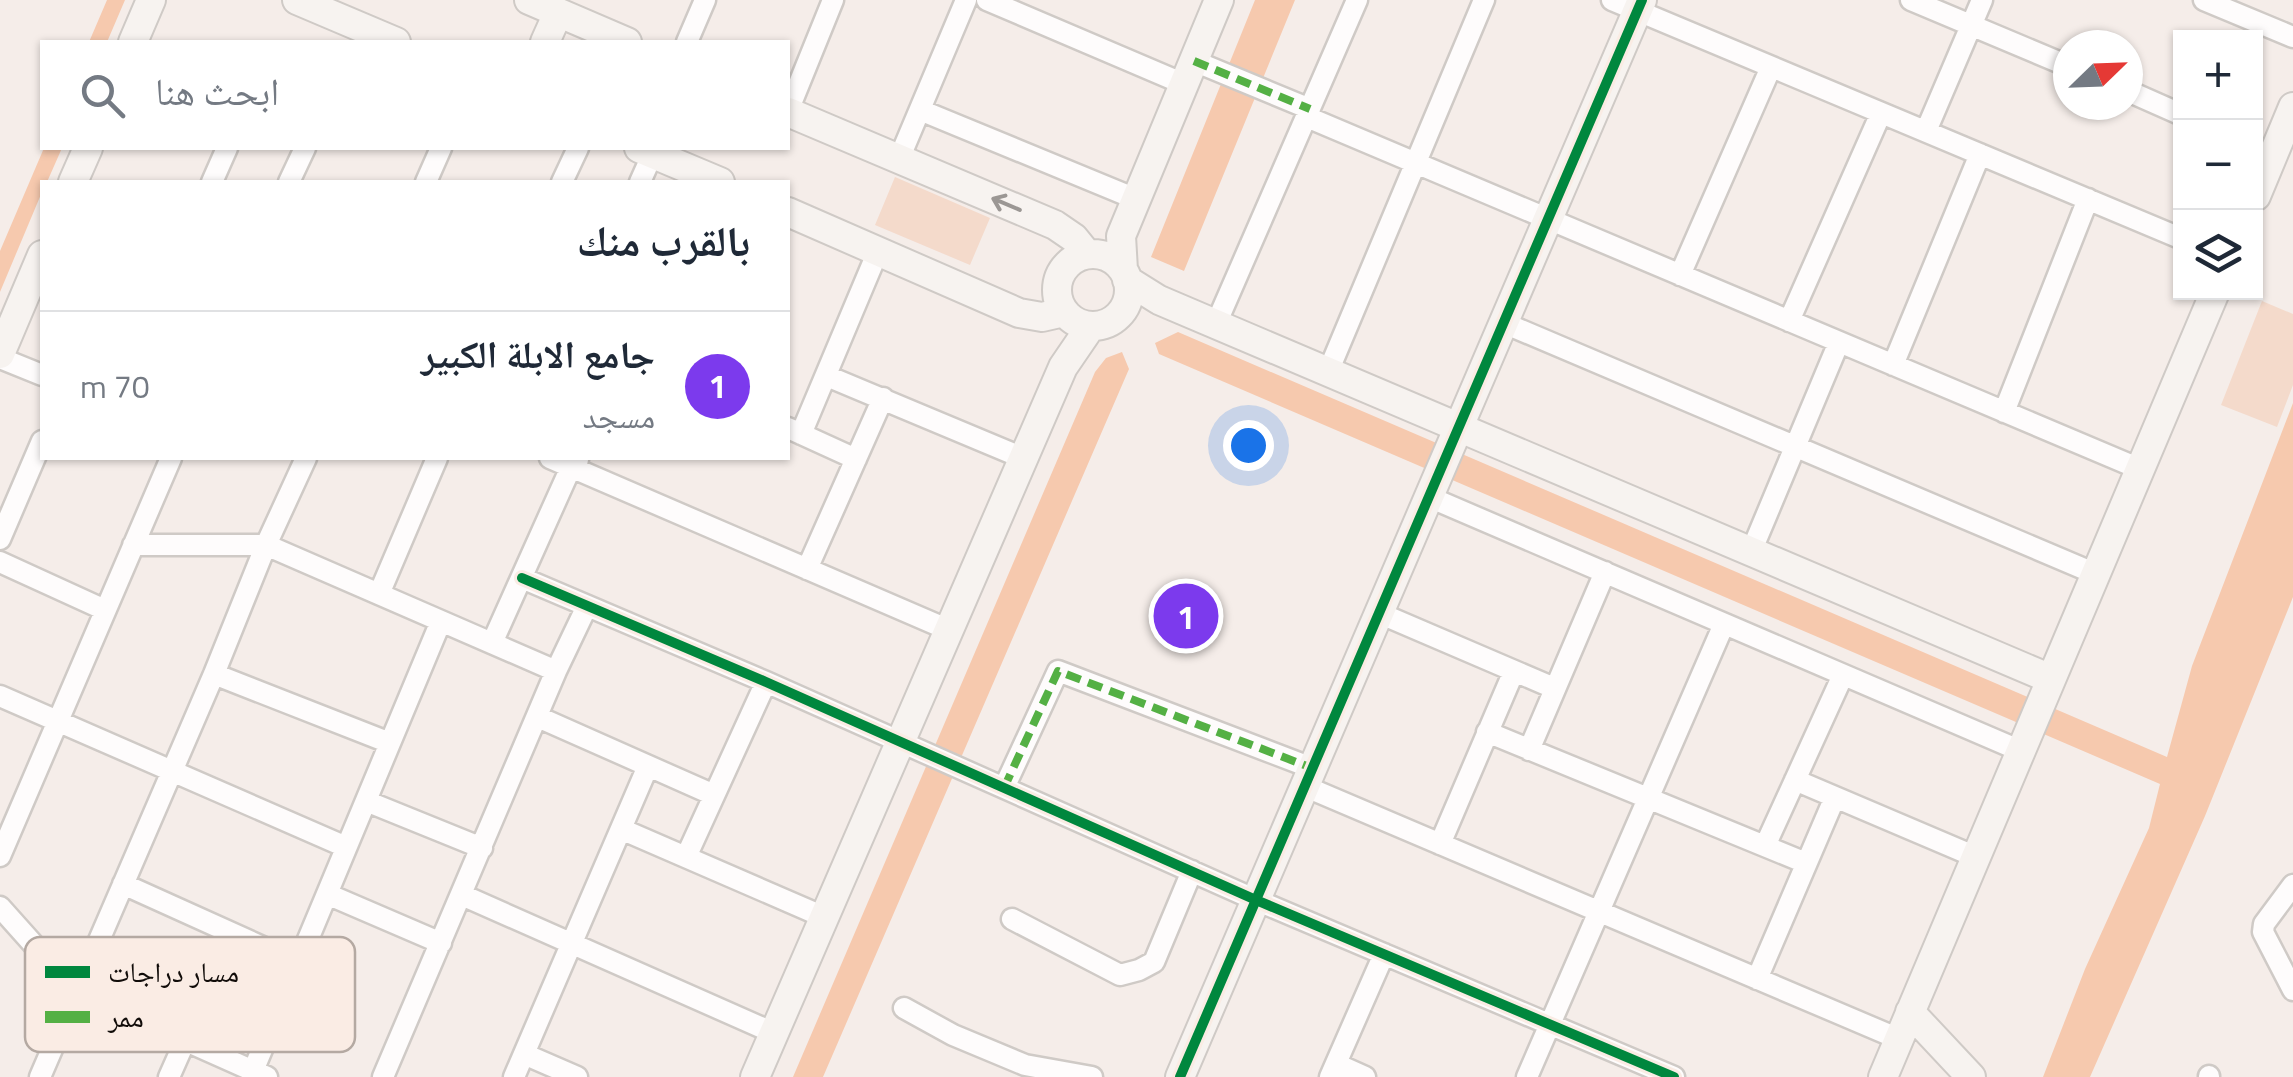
<!DOCTYPE html>
<html lang="ar">
<head>
<meta charset="utf-8">
<style>
	:root { --surface:#fff; --page:#f2f2f3; --text:#1f2937; --muted:#747a83; --line:#e0e1e3; --accent:#7c3aed }
	body { margin:0; font-family:"Titillium Web","Noto Naskh Arabic",sans-serif; background:var(--page); color:var(--text); direction:rtl }
	.controls { position:absolute; right:30px; top:30px; display:grid; overflow:hidden; border-radius:0px; box-shadow:0 2px 8px #0004 }
	.controls button { width:90px; height:90px; display:grid; place-items:center; padding:0; border:0; border-bottom:2px solid var(--line); background:var(--surface); color:var(--text); font:50px sans-serif }
	.compass { position:absolute; left:2053px; top:30px; width:90px; height:90px; border-radius:50%; background:var(--surface); box-shadow:0 2px 8px #0004; rotate:67deg }
	.you { position:absolute; left:1248px; top:445px; width:35px; height:35px; margin:-25px; border:8px solid #fff; border-radius:50%; background:#1a73e8; box-shadow:0 0 0 15px #1a73e833 }
	.badge { display:grid; place-items:center; width:65px; height:65px; border-radius:50%; background:var(--accent); color:#fff; font-size:32px; font-weight:700 }
	.pin { position:absolute; translate:-50% -50%; border:5px solid #fff; box-shadow:0 2px 10px #0006 }
	.list { margin:0; padding:0; list-style:none }
	h2 { display:flex; justify-content:space-between; align-items:center; height:130px; margin:0; padding:0 40px; font-size:42px }
	h2 small { font-size:32px; font-weight:400; color:var(--muted) }
	.list li { display:grid; grid-template-columns:65px 1fr auto; gap:30px; align-items:center; box-sizing:border-box; height:150px; padding:0 40px; border-top:2px solid var(--line) }
	.list b { display:block; font-size:38px; white-space:nowrap }
	.list p { margin:0; font-size:32px; white-space:nowrap; color:var(--muted) }
	.list em { font-size:32px; font-style:normal; color:var(--muted) }
	.icon { flex:none; width:55px; height:55px; fill:none; stroke:currentColor; stroke-width:2; stroke-linecap:round; stroke-linejoin:round }
	.map { position:relative; flex:none; width:2293px; height:1077px; overflow:hidden; direction:ltr }
	.search { position:absolute; background:var(--surface); box-shadow:0 2px 8px #0004; left:40px; top:40px; width:750px; height:110px; display:flex; align-items:center; gap:25px; box-sizing:border-box; padding:0 35px; border-radius:0px; color:var(--muted); font-size:38px }
	.panel { position:absolute; background:var(--surface); box-shadow:0 2px 8px #0004; left:40px; top:180px; width:750px; height:280px; border-radius:0px; direction:rtl }
	.map>svg:first-child { display:block }
	.green { fill:#f4dacb }
	.water { fill:#f6c9ae }
	.lines { fill:none; stroke-linecap:round; stroke-linejoin:round }
	.street-casing { stroke:#cfcac6; stroke-width:25 }
	.secondary-casing { stroke:#cfcac6; stroke-width:32 }
	.street { stroke:#fefcfc; stroke-width:20 }
	.secondary { stroke:#f7f3f0; stroke-width:28 }
	.quiet { stroke:#54b044; stroke-width:8; stroke-dasharray:15 8; stroke-linecap:butt }
	.cycleway-casing { stroke:#faece4; stroke-width:16 }
	.cycleway { stroke:#00873e; stroke-width:10 }
	.oneway { stroke:#9b9794 }
	.key { fill:#faece4; stroke:#b4a9a2; stroke-width:2.5 }
	.key-label { font-size:28px; fill:#110c09 }
</style>
</head>
<body>
<div class="map">
<svg width="2293" height="1077" viewBox="0 0 2293 1077">
	<rect width="100%" height="100%" fill="#f5ede9"/>
	<path class="green" d="M895 177 990 218 970 265 875 225Z
		M2262 301 2293 314V385L2277 427 2221 405Z"/>
	<path class="water" d="M107 0H125L107 42H89Z
		M1255 0H1295L1184 271 1151 257Z
		M44 148H62L47 182H42V192L0 292V251Z
		M1178 332 2167 757 2192 666 2293 403V597L2205 816 2090 1077H2043L2085 969 2149 828 2160 784 1159 354 1155 343Z
		M1122 352 1129 369 823 1077H793L1095 372 1106 358Z"/>
	<g class="lines">
		<g class="street-casing">
			<path id="street" d="M987 0 1184 84
				M1612 0 2180 238
				M1911 0 2068 66
				M2204 0 2293 37
				M687 42 705 0
				M1194 61 1310 109
				M2128 91 2180 114
				M920 110 1136 199
				M788 111 833 0
				M1307 117 2140 469
				M1926 131 1982 0
				M899 159 966 0
				M212 182 227 148
				M289 182 305 148
				M426 182 441 148
				M562 182 578 148
				M640 182 653 153
				M1680 275 1771 67
				M1789 321 1881 113
				M1504 323 2096 574
				M1216 324 1357 0
				M0 358 42 375
				M1893 365 1980 154
				M1328 372 1484 0
				M827 376 1023 458
				M2004 412 2088 199
				M788 428 856 459
				M801 434 878 251
				M550 458 949 630
				M1429 497 2021 751
				M0 539 42 441
				M133 545H266L556 671
				M1751 552 1839 342
				M0 562 105 610
				M807 569 883 398
				M522 578 766 682 1256 900 1674 1077
				M379 594 437 458
				M1379 613 1554 688
				M492 643 571 467 578 460
				M214 674 390 743
				M0 696 346 847
				M538 717 714 795
				M1487 732 1806 863
				M1529 750 1605 572
				M1795 780 1976 857
				M1304 786 1899 1039
				M1004 788 1058 671 1312 768
				M366 801 482 848
				M621 829 824 917
				M1440 844 1514 671
				M1765 846 1843 675
				M0 856 171 458
				M686 857 766 682
				M123 884 298 963
				M2293 885 2264 924 2263 932 2293 990
				M327 894 441 943
				M462 895 774 1033
				M0 907 76 992 267 1077
				M1012 919 1120 975 1139 970 1154 962 1192 871
				M1757 979 1835 797
				M904 1008 953 1035 1025 1065 1092 1077
				M524 1054 577 1077
				M1336 1064 1365 1077
				M253 1071 441 621
				M40 1077 214 674 266 545 306 458
				M169 1077 185 1041
				M383 1077 556 671 587 606
				M514 1077 648 766
				M1330 1077 1384 954
				M1527 1077 1724 624
				M2209 1077V1076"/>
		</g>
		<g class="secondary-casing">
			<path id="secondary" d="M297 0 396 42
				M529 0 627 42
				M133 42 151 0
				M545 42 558 13
				M788 112 1055 225 1074 238 1087 254
				M639 148 720 182
				M73 182 88 148
				M2256 196 2293 107
				M788 212 1019 313 1042 317 1064 312
				M1057 290a36 36 0 1 1 72 0a36 36 0 1 1-72 0Z
				M1123 270 1121 236 1219 0
				M1127 280 1159 300 2051 679
				M0 354 42 255
				M1910 1012 1971 1077
				M755 1077 1063 367 1091 326
				M1180 1077 1642 0
				M1883 1077 2215 292"/>
		</g>
		<use href="#street" class="street"/>
		<use href="#secondary" class="secondary"/>
		<path class="quiet" d="M1194 61 1310 109
			M1004 788 1058 671 1312 768"/>
		<g class="cycleway-casing">
			<path id="cycleway" d="M522 578 766 682 1256 900 1674 1077
				M1180 1077 1642 0"/>
		</g>
		<use href="#cycleway" class="cycleway"/>
	</g>
	<defs><path id="oneway-shaft" d="M-6 0H5M1.5-3L5.5 0L1.5 3" fill="none" stroke-width="1.6" stroke-linecap="round" stroke-linejoin="round" transform="scale(2.5)"/></defs>
	<use class="oneway" href="#oneway-shaft" transform="translate(1006 204) rotate(-157)"/>
	<rect x="25" y="937" width="330" height="115" rx="15" class="key"/>
	<rect x="45" y="966" width="45" height="12" fill="#00873e"/>
	<rect x="45" y="1011" width="45" height="12" fill="#54b044"/>
	<g class="key-label">
		<text x="108" y="982">مسار دراجات</text>
		<text x="108" y="1027">ممر</text>
	</g>
</svg>
<div class="controls">
<button>+</button>
<button>−</button>
<button><svg class="icon" aria-label="layers" viewBox="0 0 24 24"><path d="M12 4l9 5-9 5-9-5zM3 14l9 5 9-5"/></svg></button>
</div>
<svg class="compass" viewBox="-18 -18 36 36"><path d="M0-13l5 13h-10z" fill="#e53935"/><path d="M0 13l5-13h-10z" fill="#747a83"/></svg>
<div class="you"></div>
<div class="pin badge" style="left:1186px;top:616px">1</div>
<div class="search"><svg class="icon" aria-label="search" viewBox="0 0 24 24"><circle cx="10" cy="10" r="6"/><path d="M15 15l6 6"/></svg>ابحث هنا</div>
<section class="panel">
<h2>بالقرب منك<small></small></h2>
<ul class="list">
<li><span class="badge">1</span><div><b>جامع الابلة الكبير</b><p>مسجد</p></div><em>70 m</em></li>
</ul>
</section>
</div>
</body>
</html>
